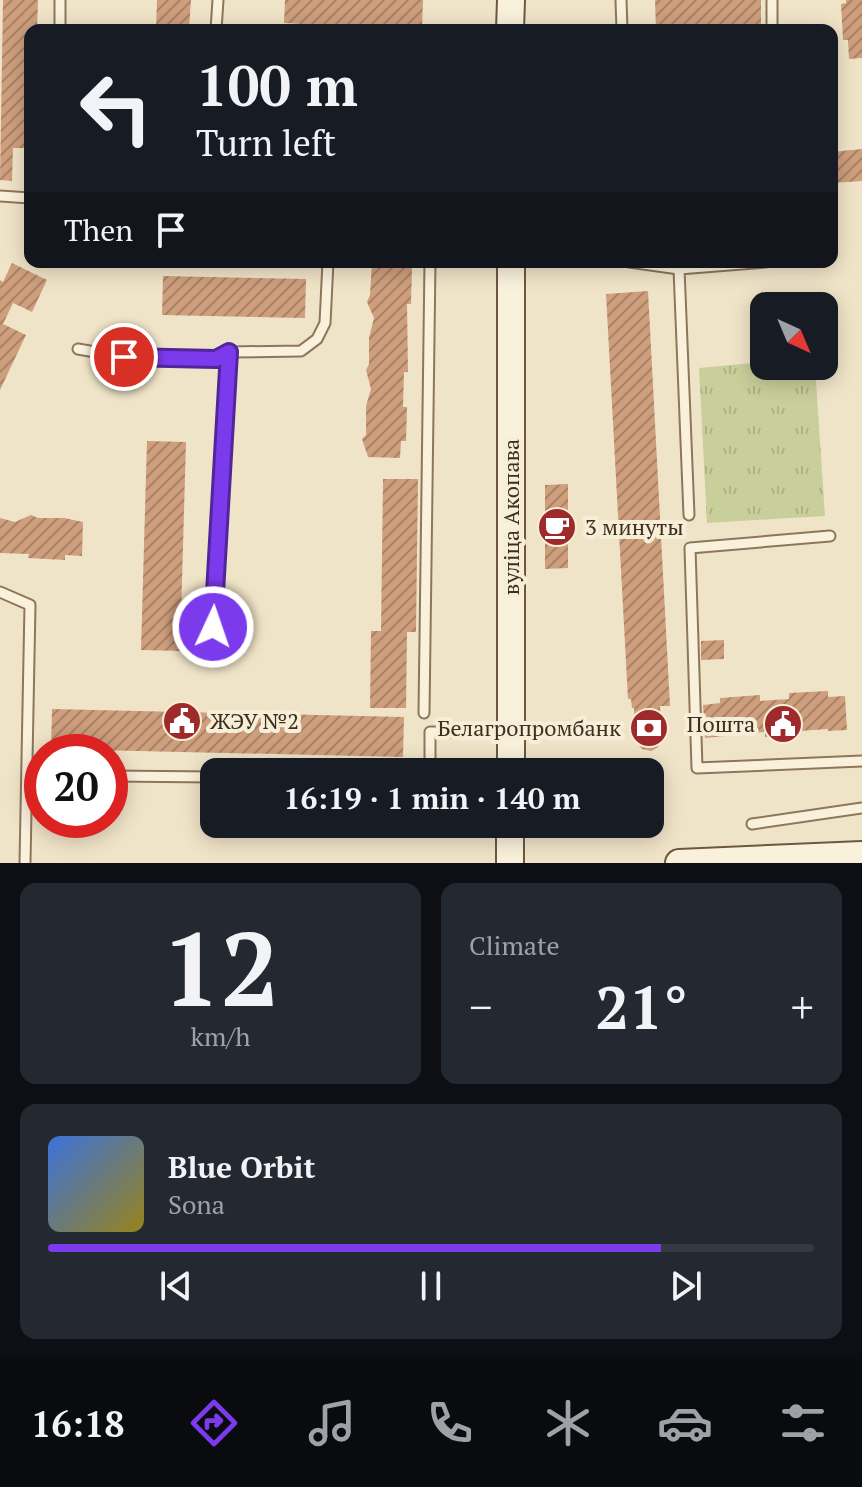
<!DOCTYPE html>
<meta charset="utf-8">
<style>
body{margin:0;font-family:"PT Serif",serif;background:#242831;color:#f1f3f6;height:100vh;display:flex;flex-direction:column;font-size:30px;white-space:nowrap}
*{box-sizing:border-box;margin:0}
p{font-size:26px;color:#9ea1a6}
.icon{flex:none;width:44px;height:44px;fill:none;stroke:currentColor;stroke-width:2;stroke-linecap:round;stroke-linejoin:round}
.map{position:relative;height:863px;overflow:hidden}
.sheet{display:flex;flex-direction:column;gap:20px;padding:20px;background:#0d0f14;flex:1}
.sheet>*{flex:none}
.hud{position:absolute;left:24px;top:24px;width:814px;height:244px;border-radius:16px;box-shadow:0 4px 20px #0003;background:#171b24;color:#f1f3f6;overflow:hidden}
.needle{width:52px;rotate:136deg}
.fabs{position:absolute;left:750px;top:292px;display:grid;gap:16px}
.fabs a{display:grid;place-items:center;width:88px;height:88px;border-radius:16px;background:#171b24;box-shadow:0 4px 20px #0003;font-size:40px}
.speed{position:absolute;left:24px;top:734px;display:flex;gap:16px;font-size:40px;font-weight:700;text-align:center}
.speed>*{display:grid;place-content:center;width:104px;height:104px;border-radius:50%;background:#171b24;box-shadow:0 4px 20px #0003;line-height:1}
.speed .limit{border:12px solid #d22;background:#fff;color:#111}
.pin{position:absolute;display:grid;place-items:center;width:68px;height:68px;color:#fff;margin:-34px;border:4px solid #fff;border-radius:50%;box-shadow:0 2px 8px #0007}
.me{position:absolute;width:88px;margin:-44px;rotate:3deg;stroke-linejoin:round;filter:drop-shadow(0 0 6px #0008)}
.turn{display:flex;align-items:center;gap:28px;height:168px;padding:0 40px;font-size:36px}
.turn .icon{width:104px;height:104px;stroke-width:2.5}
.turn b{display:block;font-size:56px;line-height:68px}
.then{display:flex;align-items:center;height:76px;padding:0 40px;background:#0003;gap:16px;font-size:30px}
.big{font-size:60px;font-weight:800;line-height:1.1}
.sheet .tile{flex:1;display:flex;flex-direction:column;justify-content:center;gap:12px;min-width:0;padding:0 28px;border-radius:16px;background:#242831}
.sheet .dial{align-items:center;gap:0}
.dial b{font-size:104px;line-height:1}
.song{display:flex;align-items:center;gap:24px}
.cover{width:96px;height:96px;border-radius:12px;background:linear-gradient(135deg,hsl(220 70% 55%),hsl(50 70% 35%))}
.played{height:8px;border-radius:4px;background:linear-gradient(90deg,#7c3aed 80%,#363941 80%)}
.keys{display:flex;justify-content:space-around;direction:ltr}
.heat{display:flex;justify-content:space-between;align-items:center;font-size:44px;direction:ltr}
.sheet .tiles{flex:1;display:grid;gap:20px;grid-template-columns:1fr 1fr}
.tile:last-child{grid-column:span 2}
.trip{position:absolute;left:200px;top:758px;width:464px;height:80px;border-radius:16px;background:#171b24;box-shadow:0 4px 20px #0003;font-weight:800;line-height:80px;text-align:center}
.menu{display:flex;height:128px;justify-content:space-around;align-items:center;background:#090b0e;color:#9ea1a6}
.menu .icon{width:56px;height:56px}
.menu .selected{color:#7c3aed}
.menu b{font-size:36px;color:#f1f3f6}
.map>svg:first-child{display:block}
</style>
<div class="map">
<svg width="862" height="863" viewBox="0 0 862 863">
<defs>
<pattern id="park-tufts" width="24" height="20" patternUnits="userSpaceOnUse" patternTransform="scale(2)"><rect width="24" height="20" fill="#c9cf9b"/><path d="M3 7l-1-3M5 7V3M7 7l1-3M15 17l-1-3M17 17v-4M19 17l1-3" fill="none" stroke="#aeb285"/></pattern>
<pattern id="building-hatch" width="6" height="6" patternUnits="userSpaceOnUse" patternTransform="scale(2)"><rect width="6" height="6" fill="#cf9f7d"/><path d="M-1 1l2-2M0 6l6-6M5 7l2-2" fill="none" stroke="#a98266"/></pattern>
</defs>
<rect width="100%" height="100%" fill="#f0e4c8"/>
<path fill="url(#park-tufts)" d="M764,362V366H815L825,516L707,523L699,368Z"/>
<path fill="url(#building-hatch)" d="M3,0H38L37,30H30V148H13L12,181L0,180Z
M157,0H191L189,30H156Z
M285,0H423L422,28L369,30V27L336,26V29L301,28V24L284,23Z
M655,0H761V30H656Z
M846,0H862V58L849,59L848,40H843L841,4L846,3Z
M862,149V181L832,183V152Z
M372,262H408V268H412L411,304H407L408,372H404L403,407H407L406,441H401L400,458L368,457L362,439L366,435V406L371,389L366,370L369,364V338L374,318L367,302L370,295Z
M12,263L47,280L32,312L13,303L3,324L26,335L0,390V280L3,282Z
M163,276L306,279L305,318L162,315Z
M648,291L670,706H660L662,740L658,747L651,751L642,749L636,742L634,708H632L631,699H628L606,294Z
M147,441L186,442L180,651L141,650Z
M383,479H418L416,632H407L406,708H370L371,631H381Z
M568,484V568L545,569V485Z
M31,515L38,518H64L83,522L82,556L65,555V560L28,558L29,554L0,553V518L15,522Z
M724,640V659L701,660V641Z
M828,691V697L845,696L847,730L828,731V729L785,732V736L765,737V732L705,738L703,705L720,703V698L760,695V701L789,699V693Z
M52,709L404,717L403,757L51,749Z"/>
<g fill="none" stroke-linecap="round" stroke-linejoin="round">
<g stroke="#8d765c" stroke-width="13">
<path id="service" d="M621,0L622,30
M772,0V30
M60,30V0
M216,30L218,0
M0,196L30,198
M629,262L679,269L766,262
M679,269L689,515
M78,349L124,357L216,359L229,352L301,351L317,339L325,323L328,262
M830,536L690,548L697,768L862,761
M0,592L30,605L25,863
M213,627L229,352
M424,713L430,262
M430,767V732H507
M27,776H42
M110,776L214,777
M752,824L862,808"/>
</g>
<g stroke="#6f573f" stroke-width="30">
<path id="secondary" d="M510,30L511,0
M511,772V262
M510,863V824
M679,863L862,855"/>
</g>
<use href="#service" stroke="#faf1dc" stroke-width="9"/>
<use href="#secondary" stroke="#faf1dc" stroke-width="26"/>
</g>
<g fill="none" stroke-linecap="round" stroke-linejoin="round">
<g stroke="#51269a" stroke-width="20">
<path id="route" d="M124,357L216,359L229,352L213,627"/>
</g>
<use href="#route" stroke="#7c3aed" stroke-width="14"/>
</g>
<defs>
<g id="cafe-disc" transform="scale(2)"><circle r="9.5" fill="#9e2a2b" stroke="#f7eed8"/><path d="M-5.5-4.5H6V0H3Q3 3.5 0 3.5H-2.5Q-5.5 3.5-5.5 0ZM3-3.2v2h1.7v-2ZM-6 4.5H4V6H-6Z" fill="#fff"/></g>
<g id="civic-disc" transform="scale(2)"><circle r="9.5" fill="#9e2a2b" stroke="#f7eed8"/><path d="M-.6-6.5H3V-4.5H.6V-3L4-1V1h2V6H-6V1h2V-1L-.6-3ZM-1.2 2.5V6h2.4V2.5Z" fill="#fff"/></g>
<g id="bank-disc" transform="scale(2)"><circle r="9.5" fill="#9e2a2b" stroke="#f7eed8"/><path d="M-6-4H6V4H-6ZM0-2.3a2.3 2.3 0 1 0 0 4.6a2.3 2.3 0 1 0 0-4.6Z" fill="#fff"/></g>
</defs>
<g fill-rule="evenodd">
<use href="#cafe-disc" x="557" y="527"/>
<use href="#civic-disc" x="182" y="721"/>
<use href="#civic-disc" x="783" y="724"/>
<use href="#bank-disc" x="649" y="728"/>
</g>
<g text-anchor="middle" stroke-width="8" stroke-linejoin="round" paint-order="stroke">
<g font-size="22" fill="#3d2e20" stroke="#f7eed8">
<text transform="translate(511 517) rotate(-90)" y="8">вуліца Акопава</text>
</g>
<g font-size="22" fill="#3d2e20" stroke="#f7eed8" text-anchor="start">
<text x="585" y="535">3 минуты</text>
<text x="210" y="729">ЖЭУ №2</text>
<text x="755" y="732" text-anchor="end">Пошта</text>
<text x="621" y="736" text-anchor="end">Белагропромбанк</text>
</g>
</g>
</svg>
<div class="fabs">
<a><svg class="needle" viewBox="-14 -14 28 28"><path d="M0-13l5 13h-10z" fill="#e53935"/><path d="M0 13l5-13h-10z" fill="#9ea1a6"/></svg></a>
</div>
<div class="speed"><div class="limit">20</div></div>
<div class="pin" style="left:124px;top:357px;background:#d93025"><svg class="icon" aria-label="arrive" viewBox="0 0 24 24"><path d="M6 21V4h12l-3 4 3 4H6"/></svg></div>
<svg class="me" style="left:213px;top:627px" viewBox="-20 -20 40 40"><circle r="17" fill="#7c3aed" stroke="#fff" stroke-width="3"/><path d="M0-11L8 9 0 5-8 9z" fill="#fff"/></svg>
<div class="trip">16:19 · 1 min · 140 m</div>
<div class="hud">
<div class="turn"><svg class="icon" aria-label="left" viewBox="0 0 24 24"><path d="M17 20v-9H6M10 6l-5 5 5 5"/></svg><div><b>100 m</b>Turn left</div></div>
<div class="then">Then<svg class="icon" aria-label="arrive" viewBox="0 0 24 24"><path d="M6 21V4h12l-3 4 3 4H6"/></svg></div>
</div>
</div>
<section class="sheet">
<div class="tiles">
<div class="tile dial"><b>12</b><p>km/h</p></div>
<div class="tile"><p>Climate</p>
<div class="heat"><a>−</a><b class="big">21°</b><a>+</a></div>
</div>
<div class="tile">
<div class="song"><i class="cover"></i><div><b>Blue Orbit</b><p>Sona</p></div></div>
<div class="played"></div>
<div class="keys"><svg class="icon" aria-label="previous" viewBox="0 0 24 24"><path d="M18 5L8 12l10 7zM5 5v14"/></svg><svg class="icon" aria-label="pause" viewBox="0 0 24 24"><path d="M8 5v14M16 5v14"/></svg><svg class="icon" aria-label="next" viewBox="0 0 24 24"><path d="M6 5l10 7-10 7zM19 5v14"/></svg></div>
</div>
</div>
</section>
<nav class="menu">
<b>16:18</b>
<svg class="icon selected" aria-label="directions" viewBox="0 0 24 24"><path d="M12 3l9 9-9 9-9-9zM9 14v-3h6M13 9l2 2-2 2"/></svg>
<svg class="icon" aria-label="music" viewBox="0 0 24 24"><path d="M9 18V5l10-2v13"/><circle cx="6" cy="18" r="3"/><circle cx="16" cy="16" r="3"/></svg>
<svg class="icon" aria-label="phone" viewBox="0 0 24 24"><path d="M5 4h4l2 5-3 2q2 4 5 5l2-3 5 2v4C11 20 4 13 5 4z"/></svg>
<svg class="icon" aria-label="climate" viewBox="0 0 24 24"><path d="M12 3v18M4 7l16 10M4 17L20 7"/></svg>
<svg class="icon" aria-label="car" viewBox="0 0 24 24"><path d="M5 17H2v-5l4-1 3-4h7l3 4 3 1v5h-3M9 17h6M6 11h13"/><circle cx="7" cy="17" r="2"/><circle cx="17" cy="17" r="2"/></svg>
<svg class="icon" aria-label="filters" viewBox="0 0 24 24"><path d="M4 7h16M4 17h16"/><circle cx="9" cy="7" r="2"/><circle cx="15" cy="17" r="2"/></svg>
</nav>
